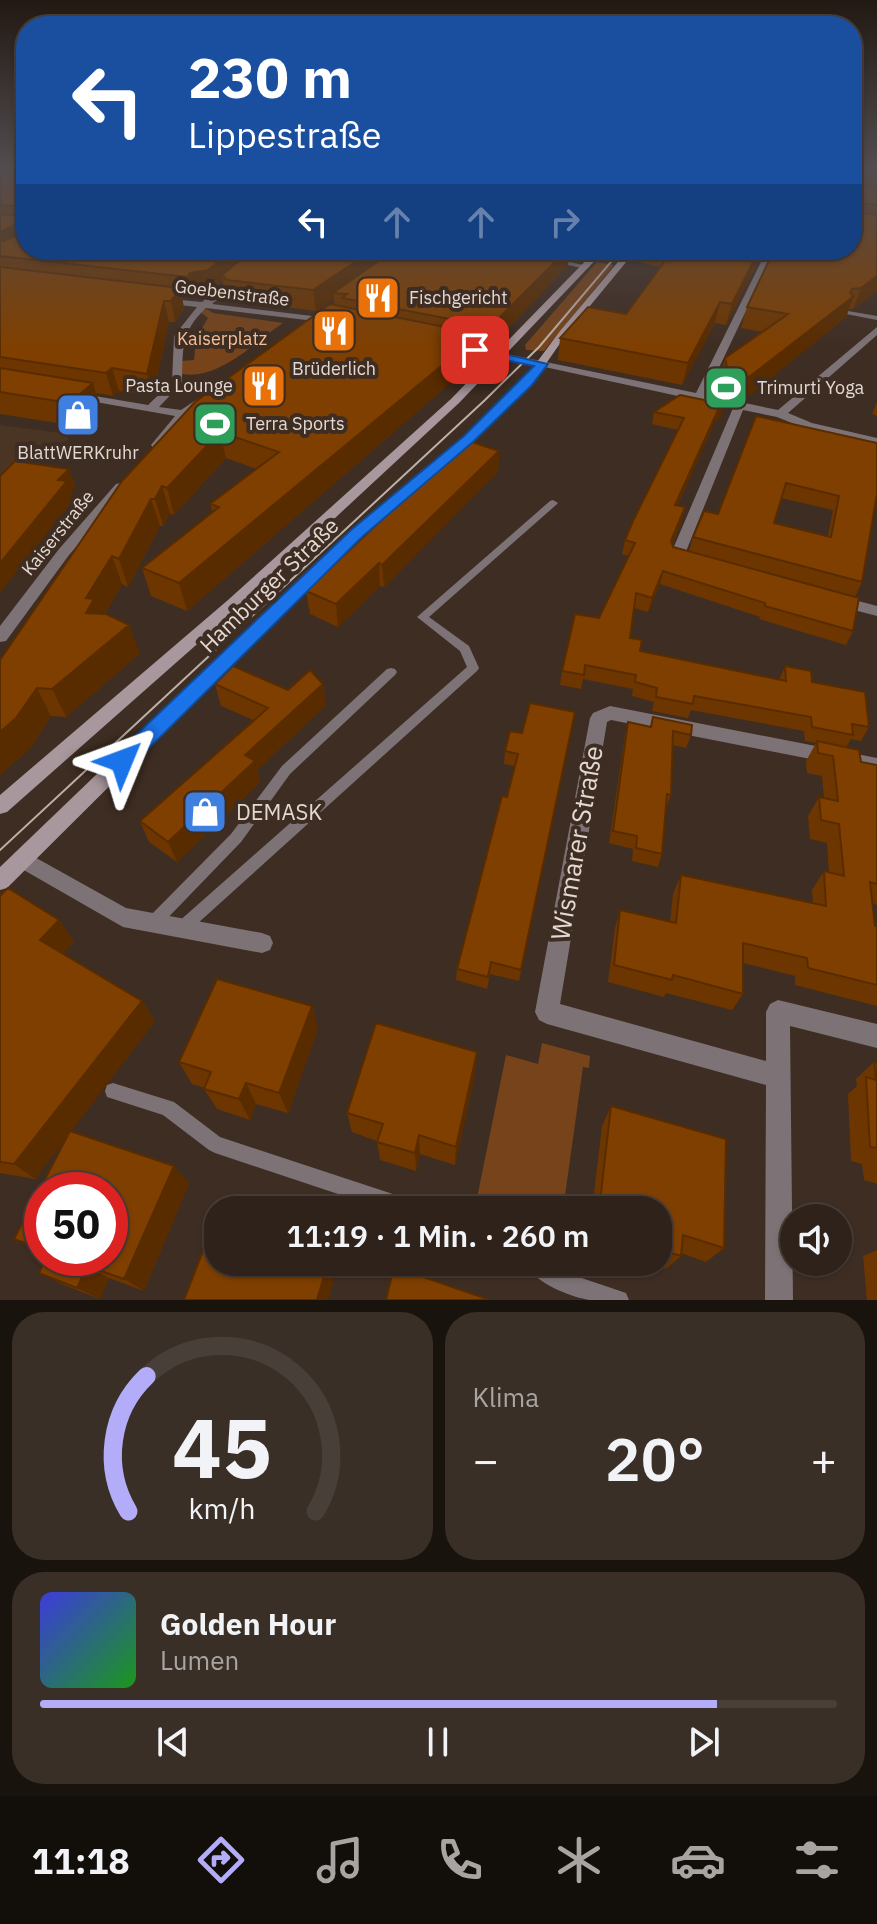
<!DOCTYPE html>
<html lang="de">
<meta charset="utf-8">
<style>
body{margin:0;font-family:"IBM Plex Sans",sans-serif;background:#3a2f27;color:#f1f3f6;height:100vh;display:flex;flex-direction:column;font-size:30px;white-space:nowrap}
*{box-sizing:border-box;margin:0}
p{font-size:26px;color:#a7a4a2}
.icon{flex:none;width:44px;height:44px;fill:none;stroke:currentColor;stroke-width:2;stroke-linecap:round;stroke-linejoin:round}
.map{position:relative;height:1300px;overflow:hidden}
.sheet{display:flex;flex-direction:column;gap:12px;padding:12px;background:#19130e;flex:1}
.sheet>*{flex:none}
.banner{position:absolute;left:16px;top:16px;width:846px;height:244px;border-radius:32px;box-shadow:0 2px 6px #0004,0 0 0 2px #493f39;background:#1a4fa0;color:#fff;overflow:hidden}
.controls{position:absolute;left:780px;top:1204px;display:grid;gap:16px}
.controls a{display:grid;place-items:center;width:72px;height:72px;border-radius:50%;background:#2e221a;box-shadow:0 2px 6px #0004,0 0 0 2px #493f39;font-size:40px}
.speed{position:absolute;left:24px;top:1172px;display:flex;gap:16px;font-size:40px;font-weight:700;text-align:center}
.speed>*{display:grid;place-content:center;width:104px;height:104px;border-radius:50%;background:#2e221a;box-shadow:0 2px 6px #0004,0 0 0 2px #493f39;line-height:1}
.speed .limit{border:12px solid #d22;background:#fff;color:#111}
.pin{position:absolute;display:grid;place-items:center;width:68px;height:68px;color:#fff;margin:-34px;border-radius:16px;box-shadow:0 4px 12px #0006}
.me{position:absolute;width:88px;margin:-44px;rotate:46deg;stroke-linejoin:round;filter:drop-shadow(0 0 6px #0008)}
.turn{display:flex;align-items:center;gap:28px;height:168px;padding:0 40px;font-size:36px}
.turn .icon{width:104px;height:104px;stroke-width:2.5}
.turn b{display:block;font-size:56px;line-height:68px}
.lanes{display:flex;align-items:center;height:76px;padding:0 40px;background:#0003;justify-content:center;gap:40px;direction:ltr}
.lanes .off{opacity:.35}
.big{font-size:60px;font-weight:600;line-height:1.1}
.sheet .tile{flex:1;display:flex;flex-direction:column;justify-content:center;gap:12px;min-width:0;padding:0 28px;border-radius:32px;background:#3a2f27}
.sheet .dial{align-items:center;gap:0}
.dial svg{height:208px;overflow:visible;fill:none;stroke:#493f39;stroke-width:7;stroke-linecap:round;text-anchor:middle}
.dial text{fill:#f1f3f6;stroke:none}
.song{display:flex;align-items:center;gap:24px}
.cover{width:96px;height:96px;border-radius:12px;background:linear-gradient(135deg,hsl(240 70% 55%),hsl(120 70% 35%))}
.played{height:8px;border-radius:4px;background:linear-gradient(90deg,#b3adf9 85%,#493f39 85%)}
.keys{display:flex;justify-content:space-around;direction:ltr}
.heat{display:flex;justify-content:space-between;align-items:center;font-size:44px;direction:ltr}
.sheet .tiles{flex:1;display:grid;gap:12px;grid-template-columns:1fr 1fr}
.tile:last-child{grid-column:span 2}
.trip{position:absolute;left:204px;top:1196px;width:468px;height:80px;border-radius:32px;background:#2e221a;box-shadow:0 2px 6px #0004,0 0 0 2px #493f39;font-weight:600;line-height:80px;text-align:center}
.menu{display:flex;height:128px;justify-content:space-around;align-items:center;background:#120e0a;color:#a7a4a2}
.menu .icon{width:56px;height:56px}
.menu .selected{color:#b3adf9}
.menu b{font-size:36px;color:#f1f3f6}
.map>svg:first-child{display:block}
</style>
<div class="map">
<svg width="877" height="1300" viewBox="0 0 877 1300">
<rect width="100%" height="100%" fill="#3e2d22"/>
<path fill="#4a3424" d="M0,425L61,433L69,438L0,499Z"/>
<path fill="#76431b" d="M597,262L614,265L544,351L526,350L525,345Z
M207,309L213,313L283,323C255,342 219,380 182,374L181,361L194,360L196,338L208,318L200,312Z
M542,1043L590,1056L589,1068L583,1067L563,1210H516L477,1198L506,1055L538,1064Z"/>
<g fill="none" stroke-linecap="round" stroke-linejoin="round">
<path fill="#7d7376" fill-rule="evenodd" d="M570,262L588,266L589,267L586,269L568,265V263Z
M848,311L877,316V320L846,314V312Z
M553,500L558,503L556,505L429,617L469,646L479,668L477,671L187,933L182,935L177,933L175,928L177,923L467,667L460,651L417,617L550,501Z
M391,668L395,669L397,672L395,675L290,774L241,842L158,928L153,930L148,928L146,923L148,918L231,834L282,766L387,669Z
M113,1083L174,1102L220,1137L414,1201L421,1203L423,1210H386L215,1153L209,1150L163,1115L107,1097L105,1091L107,1085Z
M524,1262H549L561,1271L626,1293L629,1300C616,1300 602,1300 590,1300C569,1297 533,1282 524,1262Z"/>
<path fill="#7d7376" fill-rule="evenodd" d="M264,250H273L212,304L329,318L332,319V323L206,308C180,332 183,350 182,383L159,407L181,410L199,398L209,400L187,416L161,448H153L151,445L175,416L73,398L71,396L77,393L148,405L172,382L174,336L197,307L162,303L159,302V298L202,302Z
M767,250H775L706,395L778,410L877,327V335L788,413L812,423L877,438V446L804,428L777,417L743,410L685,554L697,560L695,563H685L670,556L733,408L453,347L458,344L696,393Z
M121,483L126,484V490L69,555L6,641L0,642V626L59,549L116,484Z
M836,595L877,606V616L831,604L828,600L831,596Z
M610,706L877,758V772L611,720L607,722L560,1004L766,1061V1012L770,1004L778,1000L877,1024V1048L790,1026L793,1300H765L766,1085L547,1024L539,1020L535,1012L590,718L593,713Z
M22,850L126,908L262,933L270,936L273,943L270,950L262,953L123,927L15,865L12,859L15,853Z"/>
<path fill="#a8979d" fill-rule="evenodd" d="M596,250H605L459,403L238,608L7,812L0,814V795L228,600L451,399Z
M628,250H636L566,335L531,385L453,459L361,536L7,888L0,890V867L351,530L445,453L501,403L523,381L560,331Z"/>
<path stroke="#bcb0a8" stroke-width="2" d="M0,850L485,400L539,347L621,250"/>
</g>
<path fill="#6d3600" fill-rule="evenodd" d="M0,166H26V250L574,260H567V267L489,348L479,346V358L187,611L151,596L142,568L213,513L210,504L257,469L226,458L174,515L170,513L163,526H160L128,587L122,584L105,614L140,653L66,717L51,716L32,746L0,775L122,481L334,305V298L316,311L230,300L225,295L223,281L211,290L195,293L192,298L182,297L184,308L175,322H169L153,396L119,391L113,396L96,393L100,406L77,426L0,414Z
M852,166H877V291L853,309H849L846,317L743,400L722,395L719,380L725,358L763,332L741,328L747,307Z
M640,250H764L726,325L715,323L682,385L558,360L560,338L626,314L661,267L638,262Z
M877,402V416L872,414Z
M724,404L721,417L715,421L678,505L682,521L672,544L673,547L689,551L693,537L718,514L877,443L862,582L855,597L853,631L846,645L759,619L760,617L660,584L648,612L634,608L630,638L640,651L779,680L785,666L812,682L869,727L861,741L851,739L846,747L861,762L877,765V905L873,904L875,926H877V1006L795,985V976L743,963V994L732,1010L666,993L664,997L608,982L615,928L620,910L670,922L673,894L681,875L813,903L812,890L824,871L829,873L827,843L810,839L808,816L819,797L824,798L822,776L807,773L806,761L816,743L805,741L804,731L691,710L688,718L652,711L654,702L632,696L633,689L583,679L581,689L560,685L562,671L599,618L629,556L622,554L625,540L678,430L652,424L654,412ZM781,498L833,510L828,536L774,523Z
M499,451L498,472L384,587L380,586L338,627L310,614L306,591Z
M215,684L288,690L323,684L326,705L257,770L260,782L177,862L149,842L140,821L253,720L221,706Z
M575,712L519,981L490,974L487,989L456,980L457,969L507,797L515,766L504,764L505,751L522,733Z
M653,717L691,735L686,748L672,745L671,795L666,808L662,854L658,867L632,861L633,849L609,843L625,735L628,722L650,727Z
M0,896L59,920L74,942L63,954L142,1001L155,1021L71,1131L189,1183L144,1291L109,1278L100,1299L64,1285L39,1273L110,1258L42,1190V1253L14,1239L68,1134L35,1179L0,1173Z
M312,1006L318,1029L288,1113L256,1104L250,1120L217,1109L204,1089L205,1088L192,1084L179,1062Z
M874,1062L877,1063V1184L864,1180L862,1164L851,1161L848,1094L857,1086L856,1079Z
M475,1074L455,1165L420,1154L416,1171L380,1160L377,1141L352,1132L347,1113Z
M611,1106L724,1248L706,1262L681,1253V1256L666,1269L645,1262H658V1210H592L602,1126Z
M877,1250V1300H867L863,1256Z"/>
<path fill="#592c00" d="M18,224L25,243L0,254V232Z
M233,250H259L222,275L223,281L211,290L195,293L192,298L187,277L190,273Z
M373,250H402L333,293L334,298L316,311L313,290Z
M567,250H581L574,260H567V267L489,348L490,327Z
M759,250H764L726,325L732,304Z
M877,276V291L853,309L861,288Z
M180,288L184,308L175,322L171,301Z
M854,296L846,317L743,400L749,377Z
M164,301L169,322L153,396L147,374Z
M720,302L715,323L682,385L688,363Z
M480,334L479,358L187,611L179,583Z
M112,368L119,391L113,396L106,373Z
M93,383L100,406L77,426L69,403Z
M724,404L721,417L715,421L672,518L675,505L719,408Z
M220,432L226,458L174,515L167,488Z
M499,451L498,472L384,587L382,565Z
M69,469L76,487L71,492L74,499L0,593V563L58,480Z
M162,486L170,513L163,526L155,499Z
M151,499L160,526L128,587L119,559Z
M685,507L682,521L667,555L671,541Z
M112,556L122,584L102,619L86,613V598Z
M379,563L380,586L338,627L336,604Z
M663,571L660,584L648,612L652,598Z
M129,625L140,653L66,717L52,689Z
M323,684L326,705L257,770L260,782L177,862L168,842L245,755Z
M37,688L51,716L32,746L0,775V732Z
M59,920L74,942L56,962L40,940Z
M142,1001L155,1021L35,1179L14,1164Z
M312,1006L318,1029L288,1113L279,1093Z
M477,1052L475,1074L455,1165L456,1147Z
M246,1083L256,1104L250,1120L239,1099Z
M419,1135L420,1154L416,1171L415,1153Z
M174,1166L189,1183L144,1291L124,1279Z
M328,1262H339L328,1300H317Z
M87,1266L109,1278L100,1299L77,1288Z"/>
<path fill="#7f3f00" stroke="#592c00" stroke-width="2" fill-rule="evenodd" d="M0,166H26V229H24L18,224L0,232V214L20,216L22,207L0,205Z
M852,166L877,171V177L858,175L855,178L857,185L877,186V205L858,202L855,205L858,212L877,215V276L861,288L852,289L850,293L854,296L749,377L728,373L725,358L788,314L747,307L774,250H852Z
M24,233L26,234V250H233L208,270L190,273L187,277L0,256V242Z
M252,250H373L313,290L227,280L222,275Z
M394,250H567L490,327L342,298L347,294L333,293Z
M673,250H759L732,304L720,302L688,363L560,338L588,307L626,314Z
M0,267L180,288L171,301H164L147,374L112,368L106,373L0,357Z
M330,304L480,334L179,583L142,568L219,507L210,504L279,452L220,432L167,488L162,486L155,499H151L119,559L112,556L86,598L94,599L86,613L106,614L129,625L52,689L37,688L16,718L0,732V660L122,481L195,402Z
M0,368L93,383L69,403L0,392Z
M680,395L724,404L719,408L675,505L685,507L671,541L673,547L859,598L853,631L765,606V603L663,571L652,598L636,593L630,638L642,640L640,651L786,681L785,666L811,671L812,682L865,692L869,727L852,724L853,735L812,727L811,717L694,696L693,704L656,697L657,688L635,682L636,675L585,665L584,675L562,671L575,614L599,618L635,543L625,540L633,521L684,418L654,412Z
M756,416L877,443V494L862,582L693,537L704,511L718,514ZM786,483L839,496L831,537L774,523Z
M469,441L499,451L382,565L379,563L336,604L306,591L454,452Z
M15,461L69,469L58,480L67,481L0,563V476Z
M233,666L288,690L310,670L323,684L245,755L255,761L168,842L140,821L268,708L215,684Z
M530,703L575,712L521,970L491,962L488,977L457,969L502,796L507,797L518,754L505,751L510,731L522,733Z
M653,717L692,725L691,735L673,731L671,795L667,794L662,854L636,848L637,836L613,831L628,722L651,727Z
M817,741L859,750L861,762L877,765V884L870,882L875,926H877V985L808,968L807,958L743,943V994L673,975L672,980L614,965L620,910L676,923L681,875L826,906L824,871L844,876L839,824L821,820L819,797L838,801L833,756L818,753Z
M8,888L59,920L40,940L142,1001L14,1164L0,1162V896Z
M217,979L312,1006L279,1093L246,1083L239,1099L204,1089L211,1072L179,1062Z
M376,1023L477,1052L456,1147L419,1135L415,1153L377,1142L383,1124L347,1113Z
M874,1062L877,1063V1148L870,1147L866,1077L876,1080Z
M611,1106L726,1139L724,1248L683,1235L681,1256L658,1249V1210H599Z
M70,1131L174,1166L124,1279L87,1266L77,1288L39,1273L46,1258H110V1190H42V1249L14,1239Z
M218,1212V1262H328L317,1300H184Z
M394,1267L490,1300H386Z"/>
<linearGradient id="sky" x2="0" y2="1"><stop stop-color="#221913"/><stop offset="0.48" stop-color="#524c4f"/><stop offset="1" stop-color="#524c4f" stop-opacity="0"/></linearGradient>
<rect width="877" height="348" fill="url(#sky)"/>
<path fill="#1a73e8" stroke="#114b97" stroke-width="2" d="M475,347L548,364L531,386L474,441L362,537L130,767L122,770L115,767L112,761L115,755L351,530L464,436L534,366L471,353V348Z"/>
<defs>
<g id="restaurant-square" transform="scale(2.3)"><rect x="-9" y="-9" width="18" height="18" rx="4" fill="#e8710a" stroke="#3e2d22"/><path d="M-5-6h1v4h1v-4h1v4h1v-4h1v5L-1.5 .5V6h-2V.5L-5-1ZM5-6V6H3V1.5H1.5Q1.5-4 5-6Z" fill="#fff"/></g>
<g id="stadium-square" transform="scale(2.3)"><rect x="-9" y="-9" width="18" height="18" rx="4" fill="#2e9e5b" stroke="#3e2d22"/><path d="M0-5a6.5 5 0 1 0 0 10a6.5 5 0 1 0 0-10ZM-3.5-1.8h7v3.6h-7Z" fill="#fff"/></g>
<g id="shop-square" transform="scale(2.3)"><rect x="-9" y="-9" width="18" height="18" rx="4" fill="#3f7fe0" stroke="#3e2d22"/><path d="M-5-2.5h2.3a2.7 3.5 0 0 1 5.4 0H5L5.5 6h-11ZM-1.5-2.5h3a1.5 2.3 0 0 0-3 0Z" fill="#fff"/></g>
</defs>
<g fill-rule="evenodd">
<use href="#restaurant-square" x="378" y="298"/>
<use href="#restaurant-square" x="334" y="331"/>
<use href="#restaurant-square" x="264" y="386"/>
<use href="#stadium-square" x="726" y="388"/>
<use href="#shop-square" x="78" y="415"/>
<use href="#stadium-square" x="215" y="424"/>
<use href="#shop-square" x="205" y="812"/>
</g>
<g text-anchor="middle" stroke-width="8" stroke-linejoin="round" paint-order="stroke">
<g font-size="18" fill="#e4d9d2" stroke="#3e2d22">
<text transform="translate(232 293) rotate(7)" y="6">Goebenstraße</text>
<text transform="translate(58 533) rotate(-51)" y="6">Kaiserstraße</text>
</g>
<g font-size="18" fill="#e4d9d2" stroke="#3e2d22" text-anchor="start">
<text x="409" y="304">Fischgericht</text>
<text x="334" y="375" text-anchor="middle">Brüderlich</text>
<text x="233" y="392" text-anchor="end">Pasta Lounge</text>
<text x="757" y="394">Trimurti Yoga</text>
<text x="246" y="430">Terra Sports</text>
<text x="78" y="459" text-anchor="middle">BlattWERKruhr</text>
</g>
<g font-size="18" fill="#f7be96" stroke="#3e2d22">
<text x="222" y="345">Kaiserplatz</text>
</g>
<g font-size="22" fill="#e4d9d2" stroke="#3e2d22">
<text transform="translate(269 585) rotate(-44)" y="8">Hamburger Straße</text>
</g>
<g font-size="22" fill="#e4d9d2" stroke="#3e2d22" text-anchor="start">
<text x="236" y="820">DEMASK</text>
</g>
<g font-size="26" fill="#e4d9d2" stroke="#3e2d22">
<text transform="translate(577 843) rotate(-80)" y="9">Wismarer Straße</text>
</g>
</g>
</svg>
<div class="controls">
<a><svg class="icon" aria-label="sound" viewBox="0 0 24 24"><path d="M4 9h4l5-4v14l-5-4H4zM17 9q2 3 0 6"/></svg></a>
</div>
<div class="speed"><div class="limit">50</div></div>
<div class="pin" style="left:475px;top:350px;background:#d93025"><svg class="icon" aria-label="arrive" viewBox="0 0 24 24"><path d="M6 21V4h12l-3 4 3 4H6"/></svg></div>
<svg class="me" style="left:122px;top:761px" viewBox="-20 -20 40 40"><path d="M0-17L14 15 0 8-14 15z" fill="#1a73e8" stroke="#fff" stroke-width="4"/></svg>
<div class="trip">11:19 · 1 Min. · 260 m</div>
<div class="banner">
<div class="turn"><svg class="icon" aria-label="left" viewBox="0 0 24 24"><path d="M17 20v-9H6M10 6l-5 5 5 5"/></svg><div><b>230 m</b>Lippestraße</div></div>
<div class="lanes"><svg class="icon" aria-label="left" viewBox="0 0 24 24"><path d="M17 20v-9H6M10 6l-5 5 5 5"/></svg><svg class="icon off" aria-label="ahead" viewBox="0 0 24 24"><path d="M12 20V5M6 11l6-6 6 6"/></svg><svg class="icon off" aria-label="ahead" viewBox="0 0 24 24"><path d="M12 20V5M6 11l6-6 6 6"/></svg><svg class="icon off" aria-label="right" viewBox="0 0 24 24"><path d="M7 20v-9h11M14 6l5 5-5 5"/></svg></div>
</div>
</div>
<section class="sheet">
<div class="tiles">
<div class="tile dial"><svg viewBox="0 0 100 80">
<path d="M14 69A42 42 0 1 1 86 69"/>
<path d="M14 69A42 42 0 0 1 21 17" stroke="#b3adf9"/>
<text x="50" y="56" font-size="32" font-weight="700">45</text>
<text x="50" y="72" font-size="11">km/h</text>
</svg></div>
<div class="tile"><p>Klima</p>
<div class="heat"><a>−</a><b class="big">20°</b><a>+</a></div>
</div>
<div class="tile">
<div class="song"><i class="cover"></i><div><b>Golden Hour</b><p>Lumen</p></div></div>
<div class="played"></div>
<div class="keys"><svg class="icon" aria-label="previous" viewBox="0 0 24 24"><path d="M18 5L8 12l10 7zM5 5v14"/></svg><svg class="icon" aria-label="pause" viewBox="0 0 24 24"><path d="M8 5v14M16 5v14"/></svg><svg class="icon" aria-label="next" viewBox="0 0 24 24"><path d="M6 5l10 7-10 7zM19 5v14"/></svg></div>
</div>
</div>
</section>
<nav class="menu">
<b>11:18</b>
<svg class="icon selected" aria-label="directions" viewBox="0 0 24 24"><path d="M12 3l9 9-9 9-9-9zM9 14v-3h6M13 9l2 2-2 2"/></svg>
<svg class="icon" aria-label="music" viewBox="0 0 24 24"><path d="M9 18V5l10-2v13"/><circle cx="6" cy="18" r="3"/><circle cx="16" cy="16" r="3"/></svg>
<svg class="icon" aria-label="phone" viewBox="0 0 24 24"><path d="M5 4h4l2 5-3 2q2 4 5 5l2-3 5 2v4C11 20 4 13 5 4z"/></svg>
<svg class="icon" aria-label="climate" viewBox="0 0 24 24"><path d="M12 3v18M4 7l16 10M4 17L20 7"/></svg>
<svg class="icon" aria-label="car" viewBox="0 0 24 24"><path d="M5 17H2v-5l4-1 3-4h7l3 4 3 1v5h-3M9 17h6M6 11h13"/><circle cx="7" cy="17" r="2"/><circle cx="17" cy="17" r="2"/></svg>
<svg class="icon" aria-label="filters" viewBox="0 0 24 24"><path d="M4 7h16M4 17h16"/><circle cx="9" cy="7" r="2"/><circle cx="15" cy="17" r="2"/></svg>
</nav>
